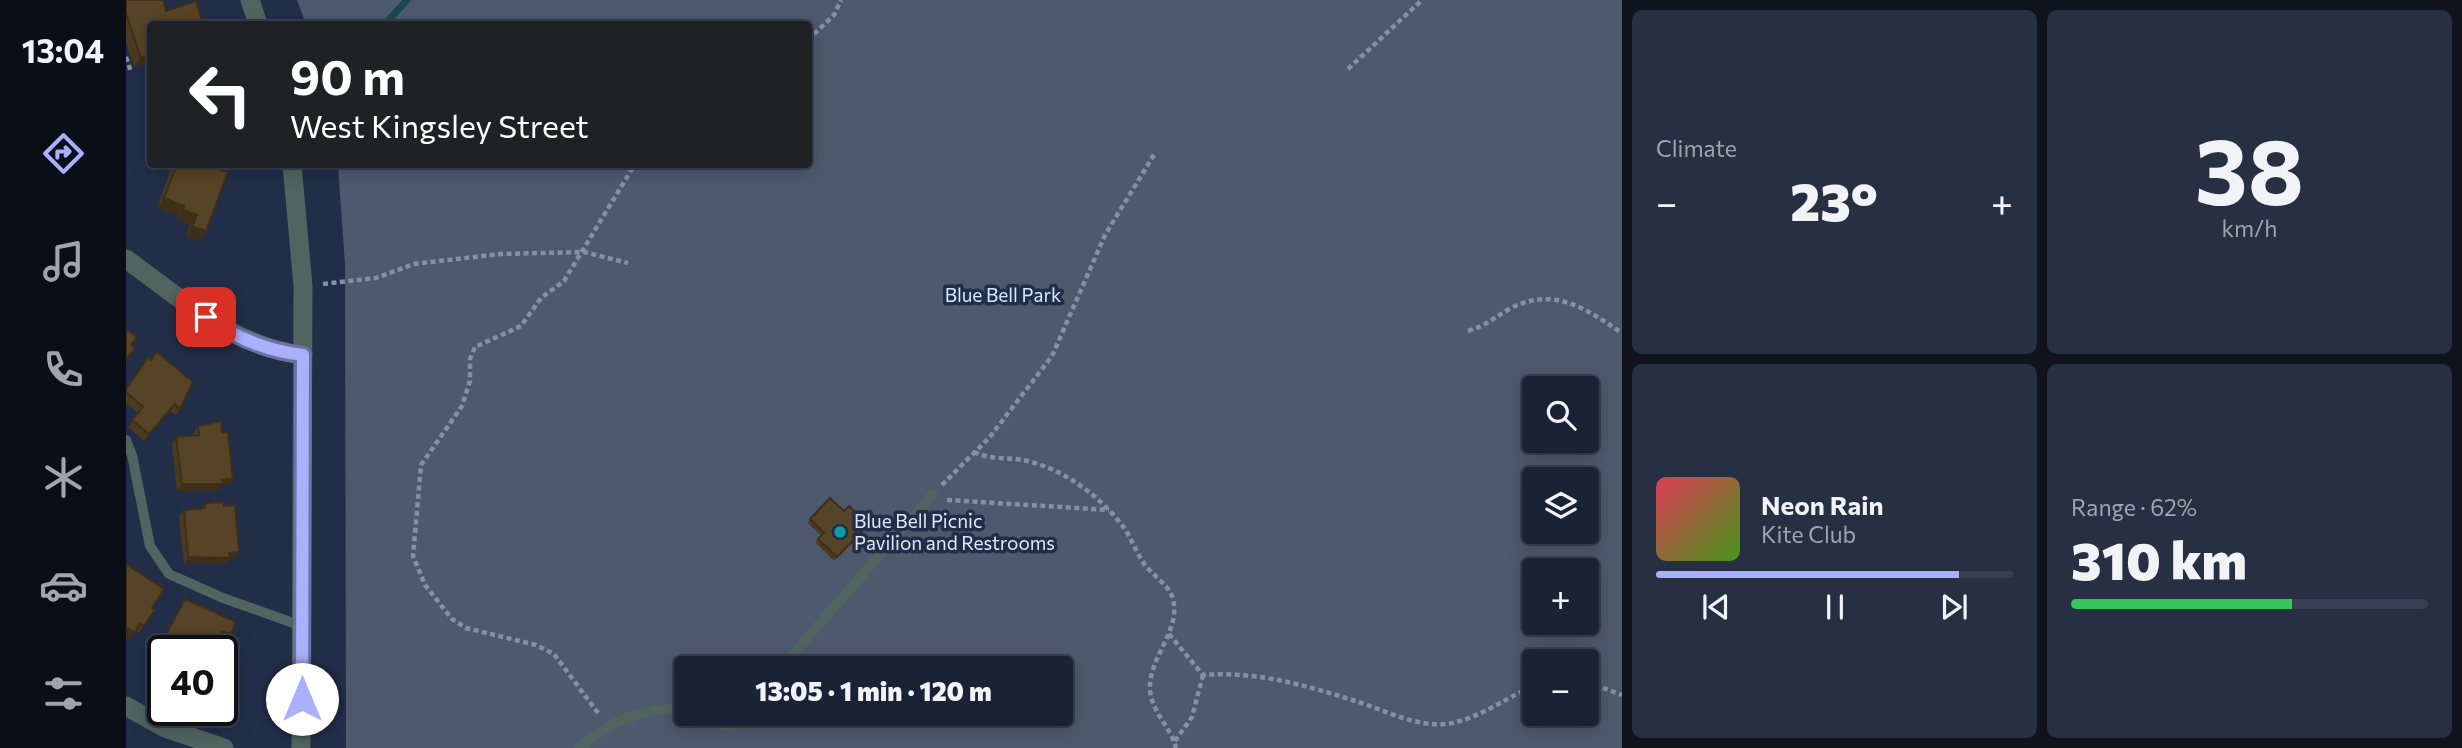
<!DOCTYPE html>
<meta charset="utf-8">
<style>
body{margin:0;font-family:Commissioner,sans-serif;background:#272f42;color:#f1f3f6;height:100vh;display:flex;flex-direction:column;font-size:26px;white-space:nowrap}
*{box-sizing:border-box;margin:0}
p{font-size:23px;color:#9fa4ad}
.icon{flex:none;width:38px;height:38px;fill:none;stroke:currentColor;stroke-width:2;stroke-linecap:round;stroke-linejoin:round}
.map{position:relative;flex:1;overflow:hidden}
.sheet{display:flex;flex-direction:column;gap:10px;padding:10px;background:#0e131e;width:840px}
.sheet>*{flex:none}
.banner{position:absolute;left:21px;top:21px;width:665px;height:147px;border-radius:7px;box-shadow:0 4px 18px #0003,0 0 0 2px #383f51;background:#202124;color:#fff;overflow:hidden}
.controls{position:absolute;left:1396px;top:376px;display:grid;gap:14px}
.controls a{display:grid;place-items:center;width:77px;height:77px;border-radius:7px;background:#1a2236;box-shadow:0 4px 18px #0003,0 0 0 2px #383f51;font-size:35px}
.speed{position:absolute;left:21px;top:635px;display:flex;gap:14px;font-size:35px;font-weight:700;text-align:center}
.speed>*{display:grid;place-content:center;width:91px;height:91px;border-radius:50%;background:#1a2236;box-shadow:0 4px 18px #0003,0 0 0 2px #383f51;line-height:1}
.speed .limit{border:4px solid #111;border-radius:10px;background:#fff;color:#111}
.pin{position:absolute;display:grid;place-items:center;width:60px;height:60px;color:#fff;margin:-30px;border-radius:14px;box-shadow:0 4px 10px #0006}
.me{position:absolute;width:77px;margin:-38px;rotate:0deg;stroke-linejoin:round;filter:drop-shadow(0 0 5px #0008)}
.turn{display:flex;align-items:center;gap:24px;height:147px;padding:0 28px;font-size:32px}
.turn .icon{width:91px;height:91px;stroke-width:2.5}
.turn b{display:block;font-size:49px;line-height:60px}
.big{font-size:52px;font-weight:800;line-height:1.1}
.sheet .card{flex:1;display:flex;flex-direction:column;justify-content:center;gap:10px;min-width:0;padding:0 24px;border-radius:10px;background:#272f42}
.sheet .dial{align-items:center;gap:0}
.dial b{font-size:91px;line-height:1}
.song{display:flex;align-items:center;gap:21px}
.cover{width:84px;height:84px;border-radius:10px;background:linear-gradient(135deg,hsl(350 70% 55%),hsl(100 70% 35%))}
.played{height:7px;border-radius:4px;background:linear-gradient(90deg,#a9b0fc 85%,#383f51 85%)}
.keys{display:flex;justify-content:space-around;direction:ltr}
.heat{display:flex;justify-content:space-between;align-items:center;font-size:38px;direction:ltr}
.charge{height:10px;border-radius:5px;background:linear-gradient(90deg,#34c759 62%,#383f51 0)}
.sheet .tiles{flex:1;display:grid;gap:10px;grid-template-columns:repeat(2,1fr)}
.trip{position:absolute;left:548px;top:656px;width:399px;height:70px;border-radius:7px;background:#1a2236;box-shadow:0 4px 18px #0003,0 0 0 2px #383f51;font-weight:800;line-height:70px;text-align:center}
main{display:flex;flex:1;min-height:0}
.tabs{display:flex;flex-direction:column;width:126px;justify-content:space-around;align-items:center;background:#0a0e16;color:#9fa4ad}
.tabs .icon{width:49px;height:49px}
.tabs .active{color:#a9b0fc}
.tabs b{font-size:32px;color:#f1f3f6}
.map>svg:first-child{display:block}
</style>
<main>
<nav class="tabs">
<b>13:04</b>
<svg class="icon active" aria-label="directions" viewBox="0 0 24 24"><path d="M12 3l9 9-9 9-9-9zM9 14v-3h6M13 9l2 2-2 2"/></svg>
<svg class="icon" aria-label="music" viewBox="0 0 24 24"><path d="M9 18V5l10-2v13"/><circle cx="6" cy="18" r="3"/><circle cx="16" cy="16" r="3"/></svg>
<svg class="icon" aria-label="phone" viewBox="0 0 24 24"><path d="M5 4h4l2 5-3 2q2 4 5 5l2-3 5 2v4C11 20 4 13 5 4z"/></svg>
<svg class="icon" aria-label="climate" viewBox="0 0 24 24"><path d="M12 3v18M4 7l16 10M4 17L20 7"/></svg>
<svg class="icon" aria-label="car" viewBox="0 0 24 24"><path d="M5 17H2v-5l4-1 3-4h7l3 4 3 1v5h-3M9 17h6M6 11h13"/><circle cx="7" cy="17" r="2"/><circle cx="17" cy="17" r="2"/></svg>
<svg class="icon" aria-label="filters" viewBox="0 0 24 24"><path d="M4 7h16M4 17h16"/><circle cx="9" cy="7" r="2"/><circle cx="15" cy="17" r="2"/></svg>
</nav>
<div class="map">
<svg width="1496" height="748" viewBox="0 0 1496 748">
<rect width="100%" height="100%" fill="#222e48"/>
<path fill="#4f596d" fill-rule="evenodd" d="M171,0H1496V748H220L219,265L212,165L682,164V24H180ZM1409,388H1461V441H1409ZM1409,480H1461V532H1409ZM1409,570H1461V623H1409ZM1409,662H1461V714H1409ZM560,668H934V714H560Z"/>
<g fill="none" stroke-linecap="round" stroke-linejoin="round">
<path stroke="#18494e" stroke-width="7" d="M259,24L281,0"/>
<path stroke="#8690a5" stroke-width="4.5" stroke-dasharray="5 3.5" stroke-linecap="butt" d="M682,40L708,15L715,0
M0,57L5,72
M1222,69L1296,0
M197,284L250,278L288,264L374,254L458,252L502,263
M1342,331C1360,326 1370,316 1385,308C1429,286 1460,309 1496,333
M848,452C866,461 886,456 905,462C941,471 978,500 999,529C1006,540 1010,552 1017,562C1025,575 1043,584 1047,599C1055,631 1022,658 1024,690C1026,713 1045,727 1050,748
M816,485L863,438L926,356L979,235L1029,153
M821,500L983,510
M1043,634L1077,675C1127,671 1176,684 1223,699C1255,708 1293,730 1326,723C1355,717 1382,697 1409,685
M1461,682L1496,695
M472,713L428,654L410,645L340,628L326,619L299,585L287,556L295,465L336,406L344,381V359L349,347L395,326L415,298L438,281L509,164
M1049,741L1066,717L1077,675"/>
<path stroke="#516460" stroke-width="10" d="M0,440L6,455L24,546L43,574L97,598L176,626
M655,668L806,495
M569,714L605,727L622,714
M453,748C480,724 523,703 560,711"/>
<path stroke="#516460" stroke-width="19" d="M0,259C56,299 107,347 177,355
M0,706L39,728L98,748"/>
<path stroke="#516460" stroke-width="19" d="M124,0L132,24
M166,164L177,286L175,748"/>
</g>
<path fill="#4b3a20" d="M0,0L24,24V62L8,67L0,42Z
M47,164H94L80,231L73,241L60,236L64,225L50,220L52,215L31,208Z
M22,357L54,409L50,415L44,411L18,441L2,427L12,413L0,403V390Z
M72,426L96,433L107,479L103,485L96,486L92,491H51L46,444L50,437L67,436V433Z
M79,503L98,506L113,552L109,559H103L99,564H58L53,517L58,510L75,509Z
M718,511L742,525L708,561L689,542L695,536L682,523L684,519Z
M59,599L105,634L100,641L98,640L93,651H37V655L35,654L39,644L35,642Z
M26,608L29,610L13,633L10,631L5,639Z"/>
<path fill="#3d2f1a" d="M24,55V62L8,67L15,58Z
M38,198L58,206L52,215L31,208Z
M57,210L71,215L64,225L50,220Z
M66,226L80,231L73,241L60,236Z
M49,404L44,411L18,441L23,434Z
M107,479L103,485L96,486L92,491H51L56,484Z
M113,552L109,559H103L99,564H58L62,557Z
M0,628L9,632L5,639L0,637Z
M96,631L105,634L100,641L92,637Z"/>
<path fill="#574325" stroke="#3d2f1a" stroke-width="2" d="M0,0H37L40,11L70,1L77,24H24V55L15,58L0,13Z
M51,164H94L92,169L102,172L80,231L66,226L71,215L57,210L58,206L38,198Z
M0,329L11,337L5,345L9,348L0,360Z
M31,352L67,382L54,409L49,404L23,434L6,420L17,407L0,392V390L22,357L25,360Z
M95,421L96,433L102,432L107,479L96,480L97,484H56L50,437L73,435L72,426Z
M704,498L718,511L723,506L742,525L711,557L692,539L698,533L684,519Z
M97,502L98,506L109,505L113,552L103,553L104,558L62,557L58,510L79,508V503Z
M0,564L38,589L26,608L29,610L18,626L14,624L9,632L0,628Z
M59,599L110,622L105,634L96,631L94,637L98,639L93,651H48L39,647L43,638L39,636Z"/>
<g fill="none" stroke-linecap="round" stroke-linejoin="round">
<g stroke="#6e72a4" stroke-width="18">
<path id="route" d="M80,317C111,339 141,351 177,355L176,699"/>
</g>
<use href="#route" stroke="#a9b0fc" stroke-width="12"/>
</g>
<circle fill="#0f9aa8" stroke="#222e48" stroke-width="2.5" cx="714" cy="532" r="7"/>
<g text-anchor="middle" stroke-width="7" stroke-linejoin="round" paint-order="stroke">
<g font-size="19" fill="#d9e5fb" stroke="#222e48">
<text x="877" y="302">Blue Bell Park</text>
</g>
<g font-size="19" fill="#dfe7f8" stroke="#222e48" text-anchor="start">
<text x="728" y="528">Blue Bell Picnic<tspan x="728" dy="22">Pavilion and Restrooms</tspan></text>
</g>
</g>
</svg>
<div class="controls">
<a><svg class="icon" aria-label="search" viewBox="0 0 24 24"><circle cx="10" cy="10" r="6"/><path d="M15 15l6 6"/></svg></a>
<a><svg class="icon" aria-label="layers" viewBox="0 0 24 24"><path d="M12 4l9 5-9 5-9-5zM3 14l9 5 9-5"/></svg></a>
<a>+</a>
<a>−</a>
</div>
<div class="speed"><div class="limit">40</div></div>
<div class="pin" style="left:80px;top:317px;background:#d93025"><svg class="icon" aria-label="arrive" viewBox="0 0 24 24"><path d="M6 21V4h12l-3 4 3 4H6"/></svg></div>
<svg class="me" style="left:176px;top:699px" viewBox="-20 -20 40 40"><circle r="19" fill="#fff"/><path d="M0-13L10 11 0 6-10 11z" fill="#a9b0fc"/></svg>
<div class="trip">13:05 · 1 min · 120 m</div>
<div class="banner">
<div class="turn"><svg class="icon" aria-label="left" viewBox="0 0 24 24"><path d="M17 20v-9H6M10 6l-5 5 5 5"/></svg><div><b>90 m</b>West Kingsley Street</div></div>
</div>
</div>
<section class="sheet">
<div class="tiles">
<div class="card"><p>Climate</p>
<div class="heat"><a>−</a><b class="big">23°</b><a>+</a></div>
</div>
<div class="card dial"><b>38</b><p>km/h</p></div>
<div class="card">
<div class="song"><i class="cover"></i><div><b>Neon Rain</b><p>Kite Club</p></div></div>
<div class="played"></div>
<div class="keys"><svg class="icon" aria-label="previous" viewBox="0 0 24 24"><path d="M18 5L8 12l10 7zM5 5v14"/></svg><svg class="icon" aria-label="pause" viewBox="0 0 24 24"><path d="M8 5v14M16 5v14"/></svg><svg class="icon" aria-label="next" viewBox="0 0 24 24"><path d="M6 5l10 7-10 7zM19 5v14"/></svg></div>
</div>
<div class="card"><p>Range · 62%</p><b class="big">310 km</b><div class="charge"></div></div>
</div>
</section>
</main>
